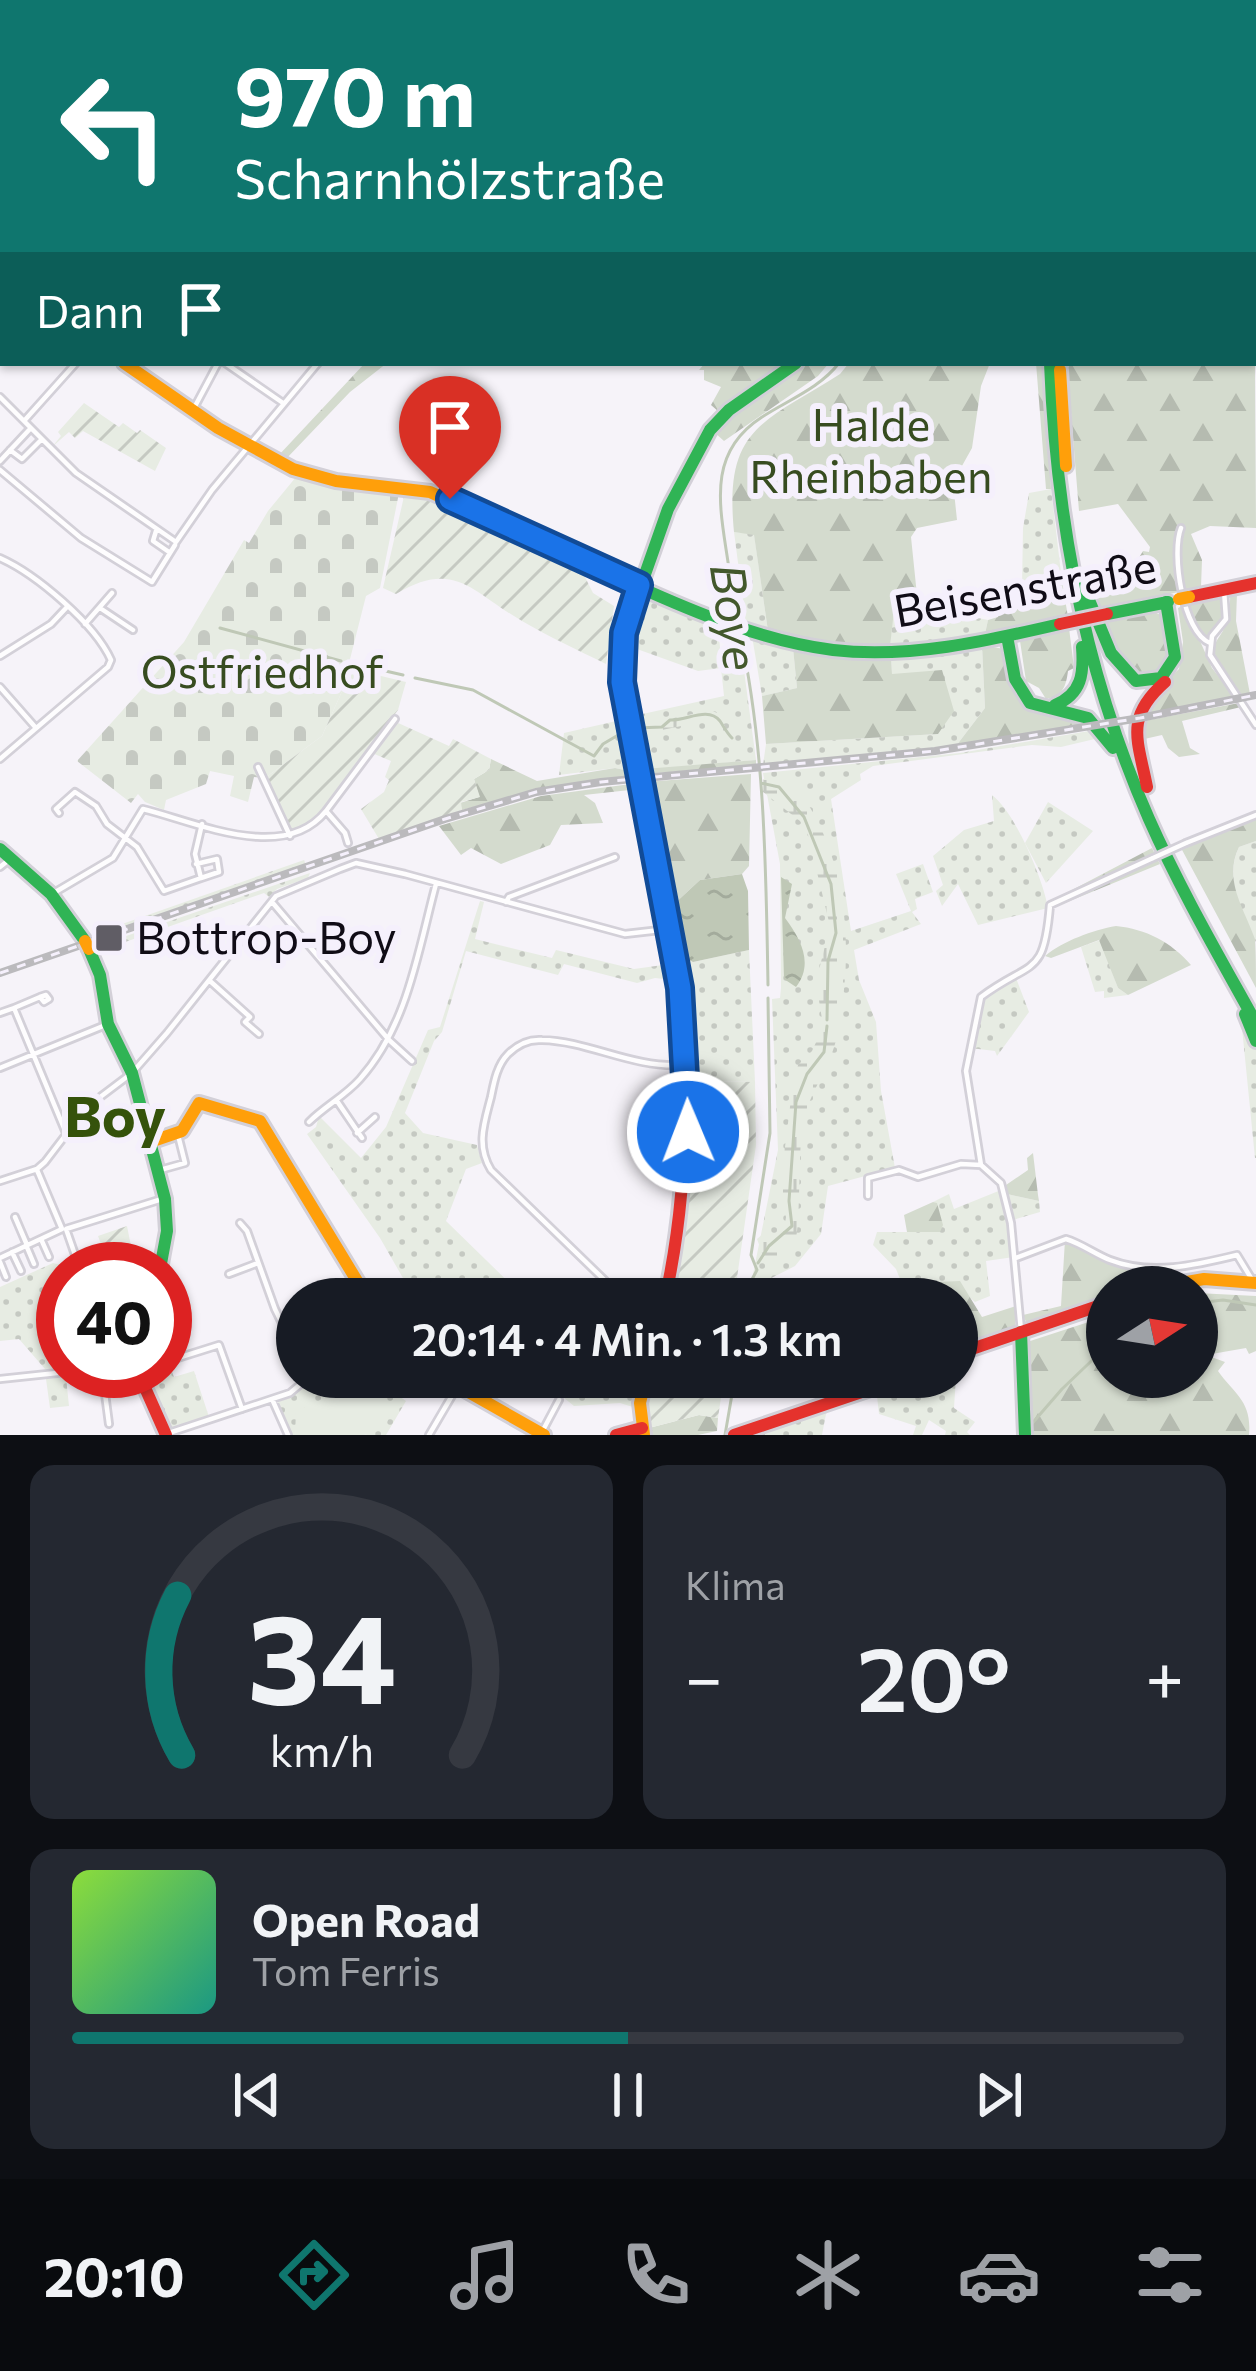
<!DOCTYPE html>
<html lang="de">
<meta charset="utf-8">
<style>
body{margin:0;font-family:Commissioner,sans-serif;background:#242831;color:#f1f3f6;height:100vh;display:flex;flex-direction:column;font-size:45px;white-space:nowrap}
*{box-sizing:border-box;margin:0}
p{font-size:39px;color:#9ea1a6}
.icon{flex:none;width:66px;height:66px;fill:none;stroke:currentColor;stroke-width:2;stroke-linecap:round;stroke-linejoin:round}
.map{position:relative;height:1435px;overflow:hidden}
.details{display:flex;flex-direction:column;gap:30px;padding:30px;background:#0d0f14;flex:1}
.details>*{flex:none}
.guide{position:absolute;left:0px;top:0px;width:1257px;height:366px;box-shadow:0 3px 9px #0004;background:#0f766e;color:#fff;overflow:hidden}
.needle{width:78px;rotate:78deg}
.controls{position:absolute;left:1086px;top:1266px;display:grid;gap:24px}
.controls a{display:grid;place-items:center;width:132px;height:132px;border-radius:50%;background:#171b24;box-shadow:0 3px 9px #0004;font-size:60px}
.speed{position:absolute;left:36px;top:1242px;display:flex;gap:24px;font-size:60px;font-weight:700;text-align:center}
.speed>*{display:grid;place-content:center;width:156px;height:156px;border-radius:50%;background:#171b24;box-shadow:0 3px 9px #0004;line-height:1}
.speed .limit{border:18px solid #d22;background:#fff;color:#111}
.pin{position:absolute;display:grid;place-items:center;width:102px;height:102px;color:#fff;margin:-123px -51px;border-radius:50% 50% 50% 0;rotate:-45deg;box-shadow:0 0 12px #0007}
.pin .icon{rotate:45deg}
.me{position:absolute;width:132px;margin:-66px;rotate:359deg;stroke-linejoin:round;filter:drop-shadow(0 0 9px #0008)}
.turn{display:flex;align-items:center;gap:42px;height:252px;padding:0 36px;font-size:54px}
.turn .icon{width:156px;height:156px;stroke-width:2.5}
.turn b{display:block;font-size:84px;line-height:102px}
.then{display:flex;align-items:center;height:114px;padding:0 36px;background:#0003;gap:24px;font-size:45px}
.big{font-size:90px;font-weight:600;line-height:1.1}
.details .widget{flex:1;display:flex;flex-direction:column;justify-content:center;gap:18px;min-width:0;padding:0 42px;border-radius:24px;background:#242831}
.details .dial{align-items:center;gap:0}
.dial svg{height:312px;overflow:visible;fill:none;stroke:#363941;stroke-width:7;stroke-linecap:round;text-anchor:middle}
.dial text{fill:#f1f3f6;stroke:none}
.song{display:flex;align-items:center;gap:36px}
.cover{width:144px;height:144px;border-radius:18px;background:linear-gradient(135deg,hsl(90 70% 55%),hsl(170 70% 35%))}
.played{height:12px;border-radius:6px;background:linear-gradient(90deg,#0f766e 50%,#363941 50%)}
.keys{display:flex;justify-content:space-around;direction:ltr}
.heat{display:flex;justify-content:space-between;align-items:center;font-size:66px;direction:ltr}
.details .tiles{flex:1;display:grid;gap:30px;grid-template-columns:1fr 1fr}
.widget:last-child{grid-column:span 2}
.trip{position:absolute;left:276px;top:1278px;width:702px;height:120px;border-radius:60px;background:#171b24;box-shadow:0 3px 9px #0004;font-weight:600;line-height:120px;text-align:center}
.dock{display:flex;height:192px;justify-content:space-around;align-items:center;background:#090b0e;color:#9ea1a6}
.dock .icon{width:84px;height:84px}
.dock .selected{color:#0f766e}
.dock b{font-size:54px;color:#f1f3f6}
.map>svg:first-child{display:block}
</style>
<div class="map">
<svg width="1256" height="1435" viewBox="0 0 1256 1435">
<defs>
<pattern id="grass-dots" width="8" height="8" patternUnits="userSpaceOnUse" patternTransform="scale(3)"><rect width="8" height="8" fill="#e7ece3"/><path d="M2 2h.1M6 6h.1" fill="none" stroke="#c5c9c2" stroke-width="1.8" stroke-linecap="round"/></pattern>
<pattern id="forest-firs" width="22" height="20" patternUnits="userSpaceOnUse" patternTransform="scale(3)"><rect width="22" height="20" fill="#d4dbce"/><path d="M5 1l3.5 6h-7zM16 11l3.5 6h-7z" fill="#b5bbb0"/></pattern>
<pattern id="wetland-marsh" width="20" height="14" patternUnits="userSpaceOnUse" patternTransform="scale(3)"><rect width="20" height="14" fill="#e7ece3"/><path d="M1 5h8M5 5V1M11 12h8M15 12V8" fill="none" stroke="#c5c9c2"/></pattern>
<pattern id="cemetery-stones" width="16" height="16" patternUnits="userSpaceOnUse" patternTransform="scale(3)"><rect width="16" height="16" fill="#e7ece3"/><path d="M2 7V4a2 2 0 0 1 4 0v3zM10 15v-3a2 2 0 0 1 4 0v3z" fill="#c5c9c2"/></pattern>
<pattern id="garden-furrows" width="10" height="10" patternUnits="userSpaceOnUse" patternTransform="scale(3)"><rect width="10" height="10" fill="#e7ece3"/><path d="M-1 1l2-2M0 10L10 0M9 11l2-2" fill="none" stroke="#c5c9c2"/></pattern>
<pattern id="water-ripples" width="26" height="14" patternUnits="userSpaceOnUse" patternTransform="scale(3)"><rect width="26" height="14" fill="#bfc8b6"/><path d="M2 4q2-2 4 0t4 0M15 11q2-2 4 0t4 0" fill="none" stroke="#a3ab9c"/></pattern>
</defs>
<rect width="100%" height="100%" fill="#f6f3f9"/>
<path fill="url(#grass-dots)" d="M1051,489L1062,581L1022,587L1023,528L1029,493Z
M734,532L754,534L768,631L746,624Z
M640,585L717,618L722,667L743,663L756,760L644,770L629,717L724,696L721,668L698,671L623,644Z
M894,601L988,620L985,634L890,647Z
M752,636L793,648L797,688L762,696Z
M982,645L985,708L956,746L763,765L766,744L938,734L892,675L891,656Z
M625,719L634,772L615,768L559,775L564,733Z
M1095,730L1099,738L1061,747L1032,745L873,766L860,774L861,780L831,799L851,931L911,911L896,874L923,864L933,892L915,899L917,909L912,912L921,924L854,950L859,980L876,1022L881,1091L895,1168L828,1186L821,1234L795,1266L750,1289L778,1150L772,999L780,998L781,988L780,864L763,773L960,753Z
M992,795C1015,812 1043,879 1048,908L978,925L958,884L942,906L936,891L943,885L933,856L964,830L994,821Z
M1048,802L1093,831L1046,883L1025,843Z
M1256,841V942C1241,913 1224,878 1239,847Z
M304,860L306,865L95,938L88,936Z
M310,873L308,878L277,889L269,897L264,893L97,952L94,947Z
M480,901L484,902L475,939L552,958L556,950L634,969L670,964L673,980L655,978L637,983L564,964L558,975L466,951L442,1032L434,1041L405,1113L423,1133L477,1145L482,1163L466,1169L446,1221L526,1299H415L380,1238L307,1134L316,1127L319,1116L361,1158L386,1127L428,1030L440,1027Z
M1100,940L1118,988L1128,995L1104,998V991L1095,992L1081,947Z
M749,950L755,1082L697,1081L684,957L693,962Z
M1016,978L1029,1012L997,1056L995,1051L970,1048L984,997Z
M1241,1018L1256,1047V1158H1255Z
M1001,1190L1014,1257L986,1261L990,1296L975,1302L965,1293L915,1284L920,1299H908L896,1269L873,1245L877,1232H908L937,1204L933,1202L949,1194L954,1209Z
M1007,1194L1039,1201L1040,1212L1013,1220Z
M53,1263L77,1269H63V1368L45,1369L19,1339L0,1341V1287Z
M169,1364L174,1377L194,1371L209,1417L171,1429L156,1394L151,1371H165Z
M66,1377L69,1406L50,1408L46,1379Z
M313,1377H373L406,1401L386,1435H365L379,1428L387,1416L298,1415L295,1435H289L277,1403L310,1384Z
M522,1377H609L636,1397V1408L620,1403L574,1406L558,1393Z
M933,1377H956L954,1408L975,1422L967,1432L970,1435H945L946,1431L929,1420L922,1435H913L916,1426L879,1414L877,1396Z
M831,1407L826,1414L822,1435H747Z"/>
<path fill="url(#forest-firs)" d="M1254,210L1256,528L1210,526L1191,534L1202,560L1201,587L1098,610L1092,578L1132,569L1143,551L1149,552L1150,547L1118,504L1079,511L1067,363H1254Z
M365,363H387L350,392L286,459L278,456Z
M705,363H789L719,412L711,405L721,387L704,380V370H699Z
M803,363H829L818,376L724,441L714,432L735,411Z
M849,363H990L981,386L972,448L953,482L957,520L917,528L911,537L918,605L895,601L890,647L837,646L768,631L754,535L734,532C724,428 761,424 840,374Z
M1036,363H1044L1051,489H1046Z
M1062,581L1068,617L985,634L988,620L998,617L997,588Z
M1237,593L1236,621L1250,694L1240,697C1188,625 1232,656 1230,595Z
M1220,596L1225,614L1209,637L1203,638L1187,604Z
M1184,605L1212,668L1236,698L1138,716L1148,697L1179,669L1183,642L1178,608Z
M1154,612L1161,615L1170,637L1165,673C1117,678 1119,660 1100,622Z
M1069,628L1074,668L1068,671C1066,686 1063,696 1046,699L1039,688L1026,681L1020,641Z
M982,645L1004,649L1020,697L1077,715L1093,724L956,746L985,708Z
M793,648L891,656L892,674L942,670L954,711L938,734L766,744L762,696L797,688Z
M1239,703L1241,707L1182,721L1190,748L1200,754L1179,757L1168,748L1162,735L1140,740L1138,722Z
M491,759L537,781L615,768L634,772L637,777L545,788L462,810L460,803L479,797L474,779L489,770Z
M756,760V765L750,766L643,774L644,769Z
M751,774L749,866L742,874L700,880L672,906L645,782Z
M638,783L639,789L584,795L595,803L603,823L561,825L550,845L501,864L471,848L461,855L439,826L541,796Z
M1256,817V841L1239,847C1223,880 1244,908 1255,939C1256,953 1256,973 1256,988L1181,848Z
M1152,848L1160,864L1060,905L1053,900Z
M1116,926C1146,929 1171,942 1191,965L1128,995L1118,988L1099,940L1051,958L1045,956C1063,941 1093,930 1116,926Z
M1033,1153L1038,1195L1039,1201L1007,1194L1006,1185L1028,1170L1027,1158Z
M933,1202L937,1203L943,1225L940,1232H907L904,1215Z
M1065,1240L1131,1267L1134,1287H1107V1297L1026,1322L1023,1315L1061,1306Z
M960,1281L982,1317L1016,1306L1015,1329L960,1348L957,1299H920L915,1283Z
M1197,1293L1256,1296V1351L1249,1354L1246,1348L1206,1355L1225,1362L1218,1371C1235,1395 1252,1401 1249,1435H1027L1024,1343L1107,1316V1377H1197Z
M699,1415L718,1418L717,1431L698,1435H648L645,1429Z"/>
<path fill="url(#wetland-marsh)" d="M711,710L719,714L731,739L706,721L642,734L637,726Z
M763,779L791,780C849,852 855,948 837,1036C831,1066 810,1091 803,1122C798,1146 801,1231 795,1241C788,1250 775,1258 766,1264L757,1239L764,1233L769,1239L784,1230L786,1217L779,1195L791,1099L798,1065L812,1051L819,1036L822,1019L816,982L830,926L808,835L800,821L763,792Z"/>
<path fill="url(#cemetery-stones)" d="M296,477L337,489L399,493L380,588L366,596L348,667L352,669L322,736L265,778L254,777L248,802L230,796L234,776L210,771L206,784L166,800L164,810L145,802L138,794L131,803L77,761L184,642L244,540L249,543L268,511Z"/>
<path fill="url(#garden-furrows)" d="M84,403L119,427L123,423L137,433L140,430L166,448L155,471L83,431L75,438L69,432L52,447L61,436L58,432Z
M405,492L434,498L553,552L582,571L593,593L614,606L606,664C578,650 549,637 522,621C473,593 455,558 396,594L383,588Z
M352,669L406,682L398,710L312,824L291,832L265,778L322,736Z
M396,722L449,746L453,739L491,759L489,770L474,779L480,797L461,802L462,810L379,839L361,809L384,792L389,780L385,777L391,761L372,753Z
M697,1081L755,1082L756,1145L734,1299H668L691,1186Z
M127,1226L131,1246L126,1269H100L98,1265L107,1261L98,1236Z
M648,1377H724L718,1418L699,1415L645,1429Z"/>
<path fill="#e7ece3" d="M365,1380C387,1394 406,1427 364,1435C343,1435 317,1435 295,1435L296,1411Z"/>
<path fill="url(#water-ripples)" d="M742,874L748,891L749,950L693,962L684,957L672,906L700,880Z
M781,877L792,884L785,918C801,939 814,964 796,987L784,979Z"/>
<g fill="none" stroke-linecap="round" stroke-linejoin="round">
<path stroke="#bfc8b6" stroke-width="3" d="M1063,0L1074,3
M948,3L949,0
M1254,59H1256
M738,624C733,599 730,574 726,549C718,497 711,450 762,417C788,400 820,388 839,363
M220,628L341,661
M740,633C765,747 766,869 768,985
M355,664L403,675
M415,678L473,690L594,756L603,744L625,731
M636,728L662,727L670,720C686,721 708,706 720,721C724,727 727,733 732,738
M761,783L779,787L804,817L831,884L836,933L828,961L827,1020
M758,1263L769,1246L792,1226L789,1201L796,1102L807,1074L824,1052L827,1026
M750,1299L749,1285L757,1270L751,1255L770,1133L768,998
M1197,1303L1223,1300L1256,1305
M1029,1427L1062,1389L1107,1346
M725,1435L735,1377"/>
<g stroke="#d3d0d8" stroke-width="10">
<path id="street" d="M27,0L45,3
M49,0V3
M158,0L165,3
M408,0L412,3
M608,0V3
M1193,0L1203,3
M826,3L832,0
M1254,19L1256,20
M0,94L3,95
M0,165L3,169
M0,183L3,174
M0,199L3,202
M0,222L3,219
M225,363L283,403
M0,397L76,473L176,542L212,490L318,363
M193,410L218,363
M24,421L76,363
M10,450L22,459L41,440
M0,461L29,430
M0,470L81,538L152,582L175,545
M440,495L473,413
M1181,528C1171,553 1183,633 1210,643
M156,531L153,541L169,552
M0,558C36,574 95,624 111,660L108,667L0,759
M1224,590L1226,619L1212,636L1210,655L1256,725
M100,608L133,630
M85,624L112,593
M0,656L51,624L67,607
M0,687L36,728
M258,767L290,836
M59,813L56,809L75,792L96,806L107,824L137,847L164,891L201,878L195,854L202,824
M348,843L345,833L326,811L395,719
M1186,843L1256,815
M196,864L217,859L219,872L201,878
M0,867L10,859
M52,894L113,858L143,809C196,822 284,864 326,811
M272,902L389,1040L412,1061
M506,902L509,897L615,857
M210,981L250,1017L245,1022L259,1034
M40,997L46,995L49,999L44,1002L40,997L14,1008L66,1133
M0,1013L14,1008
M0,1068L108,1024
M337,1101L362,1138
M309,1122C325,1106 345,1096 360,1079C408,1025 418,951 436,884
M357,1133L375,1117
M160,1170L185,1163L178,1135
M0,1181L37,1169L45,1162L87,1107L132,1073L167,1033L276,896L340,869L356,863L405,874L625,934L669,929
M868,1196V1178L899,1170L918,1177L961,1164L981,1165
M15,1217L27,1245
M240,1223L247,1231L275,1309L297,1354
M41,1239L49,1257
M26,1245L34,1264
M12,1252L21,1271
M0,1258L62,1229L37,1170
M1016,1258L1066,1239C1082,1244 1095,1254 1110,1260C1151,1276 1196,1265 1237,1255L1251,1278
M0,1262L6,1277
M80,1269L66,1229L162,1199
M229,1274L258,1263
M624,1299L491,1170C476,1145 484,1124 491,1097C494,1082 497,1065 508,1054C517,1045 529,1039 542,1040C589,1041 631,1068 682,1065
M1021,1331L1011,1223L1001,1183L981,1165L966,1071L981,997C1032,959 1044,979 1050,905L1153,858
M165,1362L219,1345L242,1409
M102,1371L109,1424
M0,1379L76,1371
M272,1399L288,1435
M542,1432L559,1400
M166,1434L290,1393L309,1377
M429,1435L463,1377"/>
</g>
<g stroke="#d3d0d8" stroke-width="18">
<path id="fast" d="M892,0L893,3
M296,3L299,0
M0,271L3,274
M0,315L3,312
M1050,363C1056,521 1085,674 1149,819C1180,889 1219,956 1256,1023
M632,584C696,613 763,641 833,650C908,659 987,641 1060,624
M1087,595L1111,653L1136,681L1161,678L1175,657L1166,602
M1107,614L1168,602
M1007,636L1015,679L1030,703L1088,718L1113,748
M1055,705C1082,694 1084,673 1082,647
M0,849L51,894L85,941
M661,884L622,688L624,644L631,614L668,509L710,430L729,410L796,363
M89,949L100,975L108,1024L132,1073L165,1199L167,1231L160,1269
M1245,1014L1256,1041
M1021,1332L1025,1435"/>
</g>
<g stroke="#d3d0d8" stroke-width="18">
<path id="slow" d="M124,363L218,428L293,469L336,481L430,492L632,584
M1060,370L1066,466
M150,1142L182,1131L199,1103L260,1121L368,1299
M1158,1287L1204,1279L1256,1283
M442,1377L544,1435
M644,1435L640,1403L646,1377"/>
</g>
<g stroke="#d3d0d8" stroke-width="18">
<path id="jam" d="M1093,3L1094,0
M1189,597L1256,583
M1147,787C1138,740 1124,718 1165,682
M661,884C687,1024 696,1159 665,1299
M957,1354L1107,1303
M143,1371L146,1390L166,1435
M616,1435L642,1428
M734,1435L906,1377"/>
</g>
<use href="#street" stroke="#fefdfe" stroke-width="4.5"/>
<use href="#fast" stroke="#30b455" stroke-width="12"/>
<use href="#slow" stroke="#ff9f0a" stroke-width="12"/>
<use href="#jam" stroke="#e5322d" stroke-width="12"/>
<g stroke="#bbbabd" stroke-width="8">
<path id="rail" d="M0,973L445,819L536,792L601,782L935,751L1140,718L1256,695"/>
</g>
<use href="#rail" stroke="#f5f0fc" stroke-width="3" stroke-dasharray="9" stroke-linecap="butt"/>
<g stroke="#d3d0d8" stroke-width="10" stroke-linecap="butt">
<path id="street-bridge" d="M1153,858L1186,843"/>
</g>
<g stroke="#d3d0d8" stroke-width="18" stroke-linecap="butt">
<path id="slow-bridge" d="M1179,599L1189,597
M85,941L89,949"/>
</g>
<g stroke="#d3d0d8" stroke-width="18" stroke-linecap="butt">
<path id="jam-bridge" d="M1060,624L1107,614"/>
</g>
<use href="#street-bridge" stroke="#fefdfe" stroke-width="4.5"/>
<use href="#slow-bridge" stroke="#ff9f0a" stroke-width="12"/>
<use href="#jam-bridge" stroke="#e5322d" stroke-width="12"/>
</g>
<g fill="none" stroke-linecap="round" stroke-linejoin="round">
<g stroke="#114b97" stroke-width="30">
<path id="route" d="M450,499L639,585L624,633L622,682L680,988L688,1132"/>
</g>
<use href="#route" stroke="#1a73e8" stroke-width="21"/>
</g>
<rect fill="#605d65" stroke="#f5f0fc" stroke-width="4.5" x="94" y="923" width="30" height="30" rx="6"/>
<g text-anchor="middle" stroke-width="12" stroke-linejoin="round" paint-order="stroke">
<g font-size="45" fill="#374c20" stroke="#f5f0fc">
<text x="871" y="441">Halde<tspan x="871" dy="52">Rheinbaben</tspan></text>
<text x="262" y="688">Ostfriedhof</text>
</g>
<g font-size="45" fill="#100c16" stroke="#f5f0fc">
<text transform="translate(1025 589) rotate(-10)" y="16">Beisenstraße</text>
</g>
<g font-size="45" fill="#100c16" stroke="#f5f0fc" text-anchor="start">
<text x="136" y="954">Bottrop-Boy</text>
</g>
<g font-size="48" font-style="italic" fill="#43582c" stroke="#f5f0fc">
<text transform="translate(734 617) rotate(82)" y="17">Boye</text>
</g>
<g font-size="57" font-weight="bold" fill="#35520b" stroke="#f5f0fc">
<text x="115" y="1137">Boy</text>
</g>
</g>
</svg>
<div class="controls">
<a><svg class="needle" viewBox="-14 -14 28 28"><path d="M0-13l5 13h-10z" fill="#e53935"/><path d="M0 13l5-13h-10z" fill="#9ea1a6"/></svg></a>
</div>
<div class="speed"><div class="limit">40</div></div>
<div class="pin" style="left:450px;top:499px;background:#d93025"><svg class="icon" aria-label="arrive" viewBox="0 0 24 24"><path d="M6 21V4h12l-3 4 3 4H6"/></svg></div>
<svg class="me" style="left:688px;top:1132px" viewBox="-20 -20 40 40"><circle r="17" fill="#1a73e8" stroke="#fff" stroke-width="3"/><path d="M0-11L8 9 0 5-8 9z" fill="#fff"/></svg>
<div class="trip">20:14 · 4 Min. · 1.3 km</div>
<div class="guide">
<div class="turn"><svg class="icon" aria-label="left" viewBox="0 0 24 24"><path d="M17 20v-9H6M10 6l-5 5 5 5"/></svg><div><b>970 m</b>Scharnhölzstraße</div></div>
<div class="then">Dann<svg class="icon" aria-label="arrive" viewBox="0 0 24 24"><path d="M6 21V4h12l-3 4 3 4H6"/></svg></div>
</div>
</div>
<section class="details">
<div class="tiles">
<div class="widget dial"><svg viewBox="0 0 100 80">
<path d="M14 69A42 42 0 1 1 86 69"/>
<path d="M14 69A42 42 0 0 1 13 28" stroke="#0f766e"/>
<text x="50" y="56" font-size="32" font-weight="700">34</text>
<text x="50" y="72" font-size="11">km/h</text>
</svg></div>
<div class="widget"><p>Klima</p>
<div class="heat"><a>−</a><b class="big">20°</b><a>+</a></div>
</div>
<div class="widget">
<div class="song"><i class="cover"></i><div><b>Open Road</b><p>Tom Ferris</p></div></div>
<div class="played"></div>
<div class="keys"><svg class="icon" aria-label="previous" viewBox="0 0 24 24"><path d="M18 5L8 12l10 7zM5 5v14"/></svg><svg class="icon" aria-label="pause" viewBox="0 0 24 24"><path d="M8 5v14M16 5v14"/></svg><svg class="icon" aria-label="next" viewBox="0 0 24 24"><path d="M6 5l10 7-10 7zM19 5v14"/></svg></div>
</div>
</div>
</section>
<nav class="dock">
<b>20:10</b>
<svg class="icon selected" aria-label="directions" viewBox="0 0 24 24"><path d="M12 3l9 9-9 9-9-9zM9 14v-3h6M13 9l2 2-2 2"/></svg>
<svg class="icon" aria-label="music" viewBox="0 0 24 24"><path d="M9 18V5l10-2v13"/><circle cx="6" cy="18" r="3"/><circle cx="16" cy="16" r="3"/></svg>
<svg class="icon" aria-label="phone" viewBox="0 0 24 24"><path d="M5 4h4l2 5-3 2q2 4 5 5l2-3 5 2v4C11 20 4 13 5 4z"/></svg>
<svg class="icon" aria-label="climate" viewBox="0 0 24 24"><path d="M12 3v18M4 7l16 10M4 17L20 7"/></svg>
<svg class="icon" aria-label="car" viewBox="0 0 24 24"><path d="M5 17H2v-5l4-1 3-4h7l3 4 3 1v5h-3M9 17h6M6 11h13"/><circle cx="7" cy="17" r="2"/><circle cx="17" cy="17" r="2"/></svg>
<svg class="icon" aria-label="filters" viewBox="0 0 24 24"><path d="M4 7h16M4 17h16"/><circle cx="9" cy="7" r="2"/><circle cx="15" cy="17" r="2"/></svg>
</nav>
